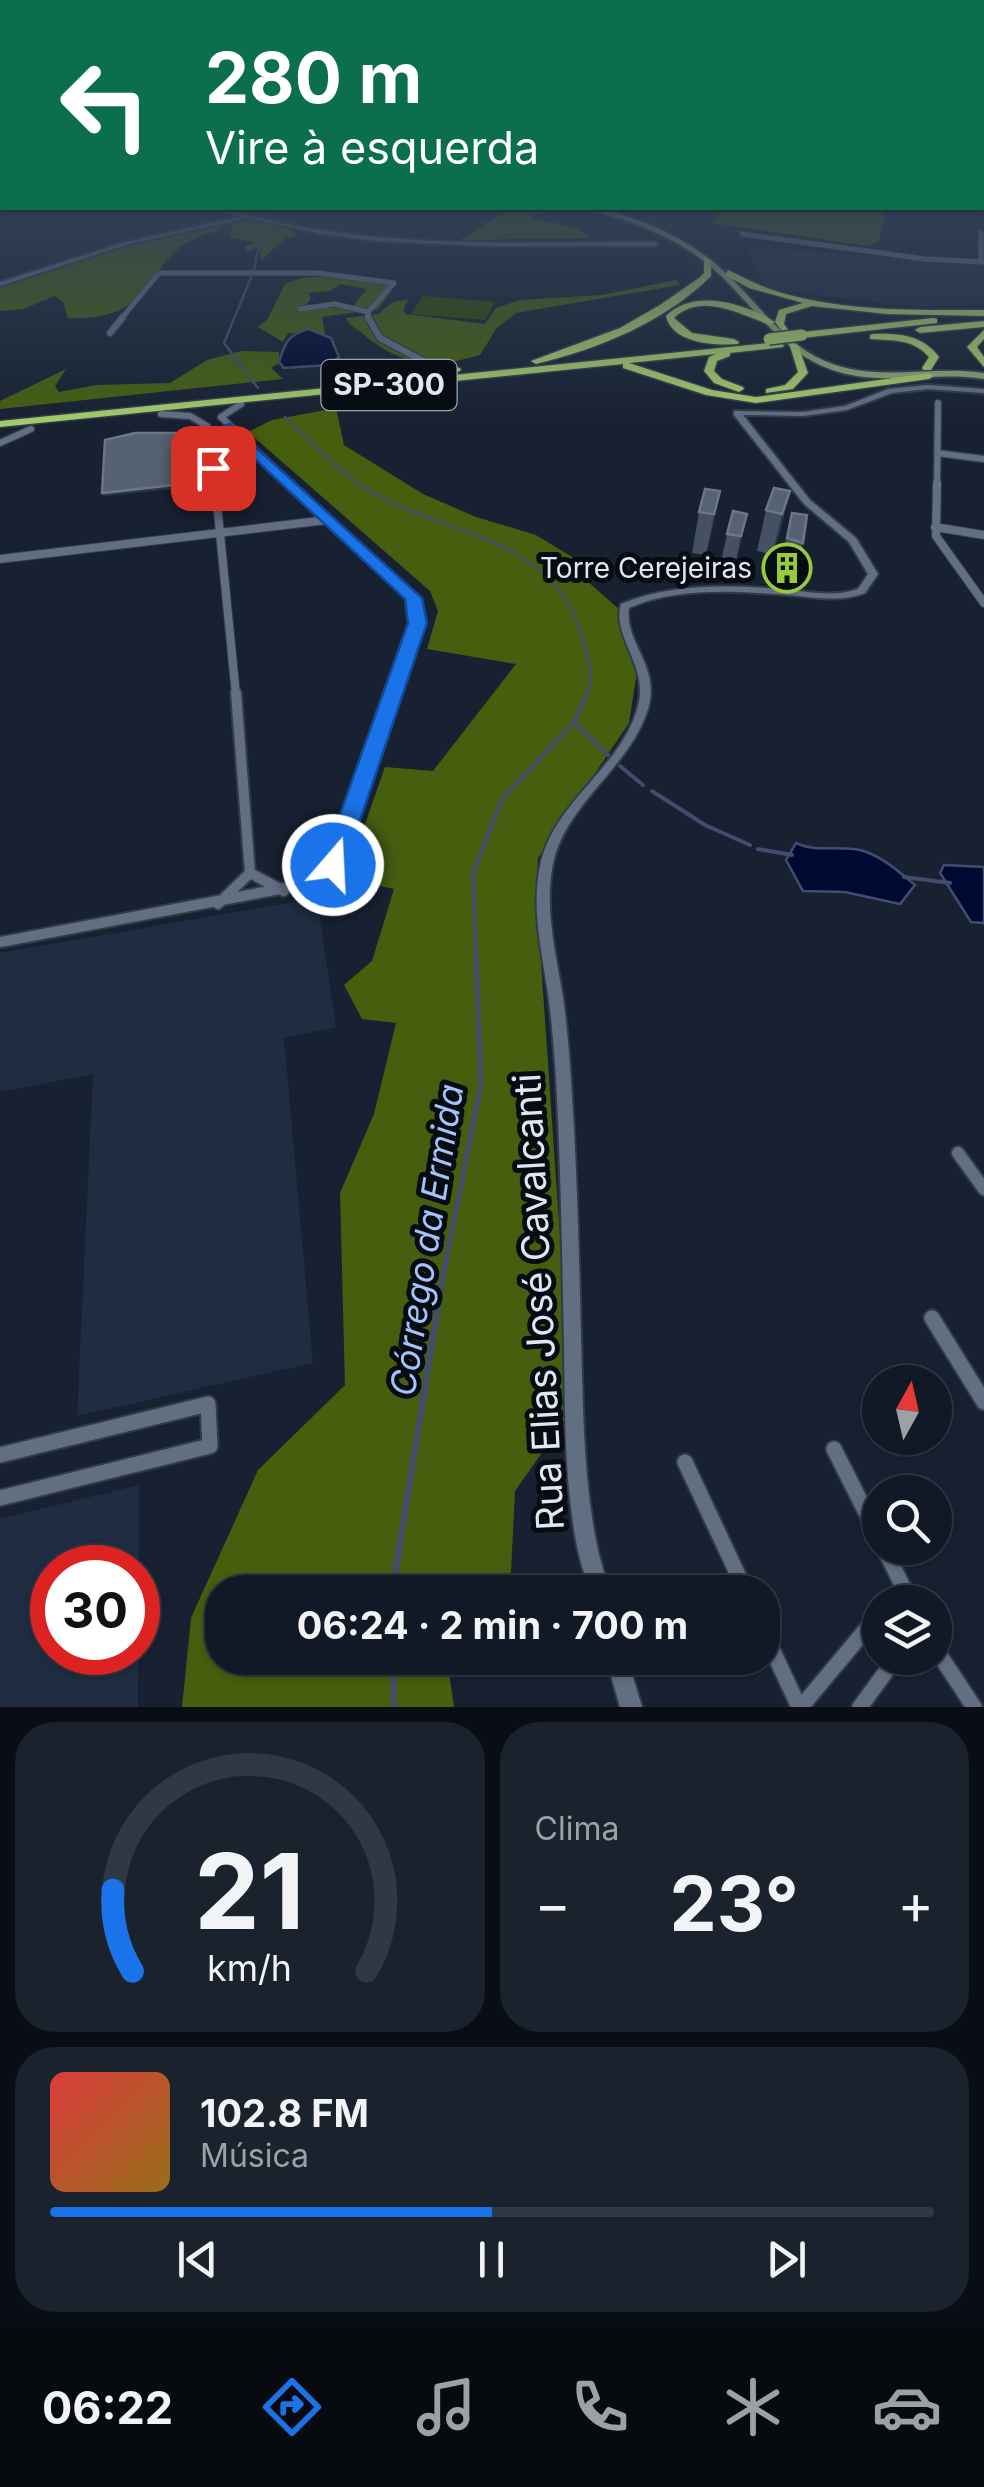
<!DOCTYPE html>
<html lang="pt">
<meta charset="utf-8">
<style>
body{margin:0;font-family:Inter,sans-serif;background:#1a222e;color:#f1f3f6;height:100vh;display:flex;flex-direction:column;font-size:38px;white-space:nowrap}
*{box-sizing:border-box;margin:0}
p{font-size:32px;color:#9ca0a7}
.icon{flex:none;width:55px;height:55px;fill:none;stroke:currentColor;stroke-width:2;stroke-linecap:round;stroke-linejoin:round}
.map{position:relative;height:1707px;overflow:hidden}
.details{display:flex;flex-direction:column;gap:15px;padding:15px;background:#090e15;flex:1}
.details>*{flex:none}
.guide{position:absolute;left:0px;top:0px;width:985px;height:210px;box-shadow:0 2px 8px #0004,0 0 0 2px #303843;background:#0b6e4f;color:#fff;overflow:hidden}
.needle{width:65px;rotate:8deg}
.fabs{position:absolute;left:862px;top:1365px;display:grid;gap:20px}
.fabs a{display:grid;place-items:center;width:90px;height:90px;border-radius:50%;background:#111926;box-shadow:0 2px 8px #0004,0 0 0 2px #303843;font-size:50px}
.speed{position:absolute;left:30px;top:1545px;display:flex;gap:20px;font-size:50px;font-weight:700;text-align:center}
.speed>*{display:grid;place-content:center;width:130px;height:130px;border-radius:50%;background:#111926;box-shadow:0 2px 8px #0004,0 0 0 2px #303843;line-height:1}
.speed .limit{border:15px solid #d22;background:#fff;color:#111}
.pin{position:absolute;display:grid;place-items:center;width:85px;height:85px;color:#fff;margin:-42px;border-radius:20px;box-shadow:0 5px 15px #0006}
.me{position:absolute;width:110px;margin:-55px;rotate:19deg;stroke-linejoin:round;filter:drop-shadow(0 0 8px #0008)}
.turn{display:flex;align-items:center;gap:35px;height:210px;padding:0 40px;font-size:45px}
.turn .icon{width:130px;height:130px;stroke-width:2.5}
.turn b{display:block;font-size:70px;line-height:85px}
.big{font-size:75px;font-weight:700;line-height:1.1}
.details .card{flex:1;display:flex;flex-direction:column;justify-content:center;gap:15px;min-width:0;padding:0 35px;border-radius:40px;background:#1a222e}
.details .dial{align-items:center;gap:0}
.dial svg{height:260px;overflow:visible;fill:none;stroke:#303843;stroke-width:7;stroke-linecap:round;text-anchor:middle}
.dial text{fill:#f1f3f6;stroke:none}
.song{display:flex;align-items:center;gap:30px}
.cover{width:120px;height:120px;border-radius:15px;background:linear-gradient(135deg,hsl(0 70% 55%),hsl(40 70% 35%))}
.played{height:10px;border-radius:5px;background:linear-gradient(90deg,#1a73e8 50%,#303843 50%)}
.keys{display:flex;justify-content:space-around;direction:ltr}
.heat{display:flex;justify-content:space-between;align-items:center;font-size:55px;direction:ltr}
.details .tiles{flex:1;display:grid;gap:15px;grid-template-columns:1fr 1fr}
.card:last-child{grid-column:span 2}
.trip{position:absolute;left:205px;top:1575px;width:575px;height:100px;border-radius:40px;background:#111926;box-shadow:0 2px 8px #0004,0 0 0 2px #303843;font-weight:700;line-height:100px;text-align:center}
.tabs{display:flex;height:160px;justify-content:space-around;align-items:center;background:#070a0f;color:#9ca0a7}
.tabs .icon{width:70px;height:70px}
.tabs .current{color:#1a73e8}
.tabs b{font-size:45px;color:#f1f3f6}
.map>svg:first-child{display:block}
</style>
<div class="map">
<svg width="984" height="1707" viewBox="0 0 984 1707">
<rect width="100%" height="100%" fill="#172132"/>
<path fill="#1f2c42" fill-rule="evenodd" d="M748,248L984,263V304L914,307L766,289Z
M317,898L336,1027L284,1038L313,1363L77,1416L93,1074L0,1092V953Z
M139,1485L138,1707H0V1519ZM52,1568H138V1652H52Z"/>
<path fill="#334a00" d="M423,296L495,302L485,320L411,314Z"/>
<path fill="#455f0f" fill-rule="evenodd" d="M510,208H552L530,218L580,229L591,238L460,240Z
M723,208H899L886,210L879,242L866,246L711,223Z
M246,219L289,228L298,235L284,239L261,261L259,246L248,252L245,247L254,242L229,237L233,225L229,224Z
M222,226L219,231C137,246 171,322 68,318L63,302L55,296L23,309L0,311V287L118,247Z
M349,275L391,285V292L378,309L322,317L325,335L288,333L283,342L258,327L267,320L285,284L301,278ZM340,284L367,289L353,306L301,310L311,299L308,293L330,291Z
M676,280L680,285L516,313L496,329L480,355C435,369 398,365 362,333C355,327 350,327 346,318L378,314L393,302L409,299L403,310L406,314L485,324L496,308L520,300L602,295Z
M241,351L279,352V363L271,368L283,379L0,409V401L66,369L55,386L59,392L96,385L170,383L207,360Z
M336,408L344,445L423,494L476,517L536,535L577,560L586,580L621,611L619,624L638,665L629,723L538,858L536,890L572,1410L515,1491L510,1592H222V1658H464L449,1673L454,1707H182L191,1618L258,1470L345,1385L340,1193L374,1114L396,1023L362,1019L344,985L372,961L394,889L346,878L385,767L433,771L516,664L427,649L438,611L430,591L248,432L272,420Z"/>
<path fill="#000932" stroke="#434c6c" stroke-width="2.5" d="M309,329L331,338L339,357L329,365L284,368L279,362C285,343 288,334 309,329Z
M796,843C817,853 838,845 860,850C882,856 898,871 915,885L900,904L845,892L803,891L786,860Z
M944,865L984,867V923L971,922L940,873Z"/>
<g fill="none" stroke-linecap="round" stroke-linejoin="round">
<path stroke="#434c6c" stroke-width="2.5" d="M262,218L266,208
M254,271L263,222
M252,275L224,343L258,388
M285,417C311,440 336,470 365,488C447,539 557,532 584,644C589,664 595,676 586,695"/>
<path stroke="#434c6c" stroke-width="4" d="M575,723L608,755
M620,766L643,785
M652,791L705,825L750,845
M758,849L792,855
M904,877L950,883
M476,959L473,873L502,799L574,722L587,693"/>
<path stroke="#434c6c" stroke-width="5" d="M440,1291L481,1084L476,956"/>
<path stroke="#434c6c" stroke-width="6" d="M392,1592L441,1288
M393,1658L394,1707"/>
<g stroke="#333b49" stroke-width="6">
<path id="minor-far5" d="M981,233V262
M742,234L925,259L984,262
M300,309L335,304L368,312
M121,319L159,273H317L394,283L368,312V319"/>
</g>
<g stroke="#333b49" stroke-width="9">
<path id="minor-far4" d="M368,317L380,338L429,364
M110,333L123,317
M241,404L221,417L293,486
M161,414L190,416L207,426L215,486
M0,443L31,429
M937,453L984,459
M937,486L938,403"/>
</g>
<g stroke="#333b49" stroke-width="10">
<path id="minor-far3" d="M215,483L236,695
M290,483L413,598L417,623L392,695
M937,483L936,536L984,603
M935,527L984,535
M0,559L327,520"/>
</g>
<g stroke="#333b49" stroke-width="14">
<path id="minor-far2" d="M250,873L284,891
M218,904L250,873L236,693
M0,942L317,882L333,865L393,693"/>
</g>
<g stroke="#333b49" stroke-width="16">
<path id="minor-far1" d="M958,1153L984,1189"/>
</g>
<g stroke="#333b49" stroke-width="19">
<path id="minor" d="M932,1318L984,1402
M834,1449L880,1540
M0,1455L208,1404L210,1446L0,1498
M685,1462L746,1592
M884,1548L908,1597
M881,1602L897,1593L915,1602
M762,1628L799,1707
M935,1648L974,1707
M801,1707L878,1615
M860,1707L896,1658"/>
</g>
<g stroke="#333b49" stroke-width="4">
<path id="tertiary" d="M212,208H220C254,217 289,226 325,231C434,247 545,242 655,242L658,244L655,246H488L378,241L323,234L247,218L129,244L0,286V282L126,242L241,217Z
M928,385L984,389V393L928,389L892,393L847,410L803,416L743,415L810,500L856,538L878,574L865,593C839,603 814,597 787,595C736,591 676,587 629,608C624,643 661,666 648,709C629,770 562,805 552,869C545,912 556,955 563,997C567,1025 569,1052 571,1080C577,1166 579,1252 581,1337C583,1405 583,1474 596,1541C599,1558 605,1575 610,1592H590C585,1576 579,1558 576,1541C564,1476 565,1409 564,1344C562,1255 561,1166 556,1078C554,1050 552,1022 548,994C542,953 531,908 540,866C553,801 622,768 638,706C649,666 611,636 621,604C670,583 729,585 782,589C807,591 833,598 858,589L868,574L849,542L804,504L734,415V411L803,412L845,406L888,389Z
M606,1658H627L642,1707H620Z"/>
</g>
<g stroke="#333b49" stroke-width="4">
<path id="primary" d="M586,208C603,207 621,214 637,220C671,232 702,250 728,275C759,305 785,344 825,361C876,383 931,365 984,373V379C936,371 886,386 839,372C778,355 751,298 704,261C679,242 651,229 622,219C610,216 597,213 586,208Z"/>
</g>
<g stroke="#333b49" stroke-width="3">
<path id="motorway" d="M704,258L711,260V276C665,322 598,349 536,364L531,361L620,328L660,305L699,278L704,273Z
M728,270C745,278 761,287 779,292C844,312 917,310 984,310V316L887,314L812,306L786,314L784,324L789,331L784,334L775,322L770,325C740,314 701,292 674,318L692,333L734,339L739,342L738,344C713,346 672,343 666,316C694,288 744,303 775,322L779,310L803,303L749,288L725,275Z
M934,318L937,319V323L802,338L797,335L802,332Z
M984,321V327L920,333L915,330L920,327Z
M984,330V339L977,347L984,357V367L967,347Z
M873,334C899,333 923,335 939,357L931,370H923L922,368L929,357C912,338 893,341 870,339V335Z
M779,342L784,345L783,347L730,353V356L717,361L714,371L722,379L743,387L744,389L739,392L714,383L704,371L709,357L716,354L629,363L712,390L756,397L929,373L934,376L929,379L756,403L706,395L623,368V364L0,427V421Z
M789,343L798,345L808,373L793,389L766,393V389L785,385L798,372Z
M429,361L460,368L461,370L456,373L431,368L424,376H416V372Z"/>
</g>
<use href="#minor-far5" stroke="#626f83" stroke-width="5"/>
<use href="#minor-far4" stroke="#626f83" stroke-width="6"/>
<use href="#minor-far3" stroke="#626f83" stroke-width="8"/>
<use href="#minor-far2" stroke="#626f83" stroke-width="10"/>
<use href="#minor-far1" stroke="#626f83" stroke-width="12"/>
<use href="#minor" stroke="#626f83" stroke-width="15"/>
<use href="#tertiary" fill="#626f83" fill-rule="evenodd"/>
<use href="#primary" fill="#8aa674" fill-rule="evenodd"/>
<use href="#motorway" fill="#a4cb6a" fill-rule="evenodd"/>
<g stroke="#333b49" stroke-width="14" stroke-linecap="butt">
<path id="motorway-bridge" d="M769,339L802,335"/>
</g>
<use href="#motorway-bridge" stroke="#a4cb6a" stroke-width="11"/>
</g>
<path fill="#465063" d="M720,491L706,555L692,553L699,512Z
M790,491L780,531L772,555L757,551L766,510Z
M792,513L803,543L792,584L777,580Z
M747,514L732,578L718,575L727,534Z"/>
<path fill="#2c3749" d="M191,456L192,487L103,496L102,493Z
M720,491L712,532L706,555L714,514Z
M790,491L780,531L772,555L782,514Z
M747,514L738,555L732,578L741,536Z"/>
<path fill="#566172" stroke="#6c7686" stroke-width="2.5" d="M135,433H175L177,458L191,456L192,483L102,493L105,440Z
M774,488L790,491L782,514L766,510Z
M705,489L720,491L714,514L699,512Z
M733,511L747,514L741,536L727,534Z
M792,513L807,515L803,543L787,538Z"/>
<linearGradient id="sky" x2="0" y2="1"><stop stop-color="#0d121c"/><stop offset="0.44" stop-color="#36435a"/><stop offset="1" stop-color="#36435a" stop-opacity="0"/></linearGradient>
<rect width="984" height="425" fill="url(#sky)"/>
<path fill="#1a73e8" stroke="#114b97" stroke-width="2.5" d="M230,424L422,598L427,623L345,865L333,874L322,865L408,623L405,599L227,433L218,436L221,468L208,471L203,434Z"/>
<defs>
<g id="building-ring" transform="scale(2.5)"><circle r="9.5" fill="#070b12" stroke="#98cb37" stroke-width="1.5"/><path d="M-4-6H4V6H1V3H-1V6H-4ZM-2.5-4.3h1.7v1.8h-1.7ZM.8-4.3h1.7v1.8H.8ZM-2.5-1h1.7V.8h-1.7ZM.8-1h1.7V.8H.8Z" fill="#98cb37"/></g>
</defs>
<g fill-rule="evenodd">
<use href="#building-ring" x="787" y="568"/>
</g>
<g text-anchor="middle" stroke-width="10" stroke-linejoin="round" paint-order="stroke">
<g font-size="28" fill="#dfe7f2" stroke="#070b12" text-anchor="end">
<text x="752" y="578">Torre Cerejeiras</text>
</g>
<rect fill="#070b12" stroke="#9ea5af" stroke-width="2.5" x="321.5" y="360" width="135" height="50" rx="8"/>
<g font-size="30" font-weight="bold" fill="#dfe7f2">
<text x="389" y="395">SP-300</text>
</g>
<g font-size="35" font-style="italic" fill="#a3c4f8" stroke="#070b12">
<text transform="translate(427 1240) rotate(-81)" y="12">Córrego da Ermida</text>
</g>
<g font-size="38" fill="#dfe7f2" stroke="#070b12">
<text transform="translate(539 1302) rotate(-93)" y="13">Rua Elias José Cavalcanti</text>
</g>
</g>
</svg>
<div class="fabs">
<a><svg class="needle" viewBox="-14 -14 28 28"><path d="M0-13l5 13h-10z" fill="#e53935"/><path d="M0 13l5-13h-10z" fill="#9ca0a7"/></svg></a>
<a><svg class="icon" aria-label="search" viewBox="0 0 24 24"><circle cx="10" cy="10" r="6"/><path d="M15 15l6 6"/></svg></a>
<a><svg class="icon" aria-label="layers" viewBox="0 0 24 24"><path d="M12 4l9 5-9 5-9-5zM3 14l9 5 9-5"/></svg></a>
</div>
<div class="speed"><div class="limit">30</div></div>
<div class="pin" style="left:213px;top:468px;background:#d93025"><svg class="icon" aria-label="arrive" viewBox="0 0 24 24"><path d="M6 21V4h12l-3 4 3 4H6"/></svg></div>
<svg class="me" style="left:333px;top:865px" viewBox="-20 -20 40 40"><circle r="17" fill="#1a73e8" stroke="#fff" stroke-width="3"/><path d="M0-11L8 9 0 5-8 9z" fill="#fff"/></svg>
<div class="trip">06:24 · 2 min · 700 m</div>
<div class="guide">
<div class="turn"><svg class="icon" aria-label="left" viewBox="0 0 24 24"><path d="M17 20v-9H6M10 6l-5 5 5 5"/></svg><div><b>280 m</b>Vire à esquerda</div></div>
</div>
</div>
<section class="details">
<div class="tiles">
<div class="card dial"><svg viewBox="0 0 100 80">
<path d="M14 69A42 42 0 1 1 86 69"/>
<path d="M14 69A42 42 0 0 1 8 44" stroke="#1a73e8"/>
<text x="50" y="56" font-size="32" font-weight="700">21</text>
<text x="50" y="72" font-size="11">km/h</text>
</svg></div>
<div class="card"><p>Clima</p>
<div class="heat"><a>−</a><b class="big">23°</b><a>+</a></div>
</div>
<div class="card">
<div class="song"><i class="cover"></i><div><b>102.8 FM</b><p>Música</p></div></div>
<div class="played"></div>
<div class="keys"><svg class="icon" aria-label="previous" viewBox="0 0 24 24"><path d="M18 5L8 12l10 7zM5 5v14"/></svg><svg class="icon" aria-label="pause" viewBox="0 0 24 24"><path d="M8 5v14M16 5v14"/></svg><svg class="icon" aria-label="next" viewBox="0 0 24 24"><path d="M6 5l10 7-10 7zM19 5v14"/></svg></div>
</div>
</div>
</section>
<nav class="tabs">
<b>06:22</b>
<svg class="icon current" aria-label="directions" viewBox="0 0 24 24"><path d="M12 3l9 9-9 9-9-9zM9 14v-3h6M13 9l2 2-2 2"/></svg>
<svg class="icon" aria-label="music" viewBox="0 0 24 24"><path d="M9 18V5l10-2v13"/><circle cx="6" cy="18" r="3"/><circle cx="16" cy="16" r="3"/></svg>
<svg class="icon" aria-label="phone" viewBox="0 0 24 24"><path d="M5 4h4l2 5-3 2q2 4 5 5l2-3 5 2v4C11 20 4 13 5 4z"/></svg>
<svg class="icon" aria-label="climate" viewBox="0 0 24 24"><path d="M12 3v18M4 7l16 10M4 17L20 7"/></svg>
<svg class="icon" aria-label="car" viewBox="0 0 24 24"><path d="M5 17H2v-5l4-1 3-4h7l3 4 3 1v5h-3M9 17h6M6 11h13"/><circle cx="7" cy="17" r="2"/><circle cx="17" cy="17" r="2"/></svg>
</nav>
